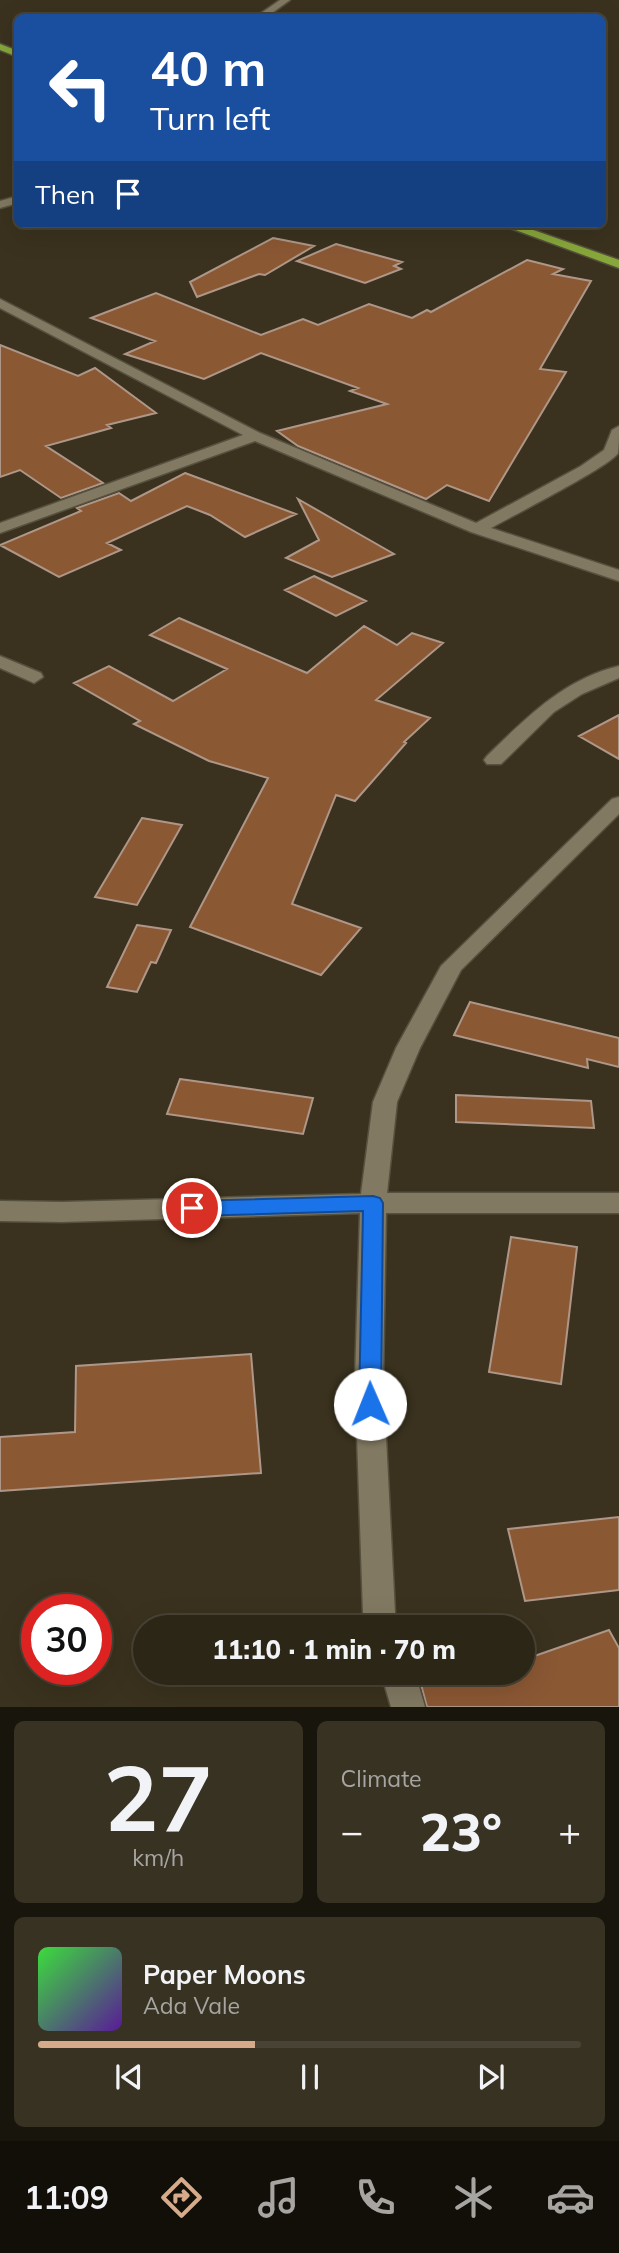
<!DOCTYPE html>
<meta charset="utf-8">
<style>
body{margin:0;font-family:Mulish,sans-serif;background:#383223;color:#f1f3f6;height:100vh;display:flex;flex-direction:column;font-size:26px;white-space:nowrap}
*{box-sizing:border-box;margin:0}
p{font-size:23px;color:#a6a5a1}
.icon{flex:none;width:38px;height:38px;fill:none;stroke:currentColor;stroke-width:2;stroke-linecap:round;stroke-linejoin:round}
.map{position:relative;height:1707px;overflow:hidden}
.panel{display:flex;flex-direction:column;gap:14px;padding:14px;background:#18150c;flex:1}
.panel>*{flex:none}
.hud{position:absolute;left:14px;top:14px;width:592px;height:214px;border-radius:10px;box-shadow:0 7px 28px #0002,0 0 0 2px #484335;background:#1a4fa0;color:#fff;overflow:hidden}
.speed{position:absolute;left:21px;top:1594px;display:flex;gap:14px;font-size:35px;font-weight:700;text-align:center}
.speed>*{display:grid;place-content:center;width:91px;height:91px;border-radius:50%;background:#2c2616;box-shadow:0 7px 28px #0002,0 0 0 2px #484335;line-height:1}
.speed .limit{border:10px solid #d22;background:#fff;color:#111}
.pin{position:absolute;display:grid;place-items:center;width:60px;height:60px;color:#fff;margin:-30px;border:4px solid #fff;border-radius:50%;box-shadow:0 2px 7px #0007}
.me{position:absolute;width:77px;margin:-38px;rotate:359deg;stroke-linejoin:round;filter:drop-shadow(0 0 5px #0008)}
.turn{display:flex;align-items:center;gap:24px;height:147px;padding:0 21px;font-size:32px}
.turn .icon{width:91px;height:91px;stroke-width:2.5}
.turn b{display:block;font-size:49px;line-height:60px}
.then{display:flex;align-items:center;height:66px;padding:0 21px;background:#0003;gap:14px;font-size:26px}
.big{font-size:52px;font-weight:800;line-height:1.1}
.panel .widget{flex:1;display:flex;flex-direction:column;justify-content:center;gap:10px;min-width:0;padding:0 24px;border-radius:10px;background:#383223}
.panel .dial{align-items:center;gap:0}
.dial b{font-size:91px;line-height:1}
.song{display:flex;align-items:center;gap:21px}
.cover{width:84px;height:84px;border-radius:10px;background:linear-gradient(135deg,hsl(120 70% 55%),hsl(270 70% 35%))}
.played{height:7px;border-radius:4px;background:linear-gradient(90deg,#d6ab8b 40%,#484335 40%)}
.keys{display:flex;justify-content:space-around;direction:ltr}
.heat{display:flex;justify-content:space-between;align-items:center;font-size:38px;direction:ltr}
.panel .tiles{flex:1;display:grid;gap:14px;grid-template-columns:1fr 1fr}
.widget:last-child{grid-column:span 2}
.trip{position:absolute;left:133px;top:1615px;width:402px;height:70px;border-radius:35px;background:#2c2616;box-shadow:0 7px 28px #0002,0 0 0 2px #484335;font-weight:800;line-height:70px;text-align:center}
.tab-bar{display:flex;height:112px;justify-content:space-around;align-items:center;background:#120f09;color:#a6a5a1}
.tab-bar .icon{width:49px;height:49px}
.tab-bar .on{color:#d6ab8b}
.tab-bar b{font-size:32px;color:#f1f3f6}
.map>svg:first-child{display:block}
</style>
<div class="map">
<svg width="619" height="1707" viewBox="0 0 619 1707">
<rect width="100%" height="100%" fill="#3a321e"/>
<path fill="#8b5834" stroke="#ae9788" stroke-width="2" d="M273,238L314,246L265,275L259,274L197,297L190,282Z
M336,244L402,262L394,266L401,269L365,283L297,261Z
M527,260L563,269L553,274L591,281L540,369L566,372L489,501L447,485L426,499L298,446L277,431L387,404L350,391L358,388L261,353L204,379L125,354L155,341L91,318L156,293L261,335L303,319L318,325L369,304L412,318L427,310L431,312Z
M0,345L78,376L95,368L156,413L107,425L111,428L46,446L103,483L61,498L20,470L0,477Z
M185,473L296,514L245,537L210,515L187,506L107,543L121,550L59,577L0,545L81,511L77,508L119,493L131,501Z
M298,499L345,526L394,554L332,577L286,558L319,540Z
M314,576L366,601L336,616L285,590Z
M179,618L307,673L364,626L397,645L412,633L443,643L376,700L430,718L404,742L406,743L355,801L336,795L292,904L361,928L321,975L190,927L268,778L209,761L134,724L140,721L74,683L109,666L173,701L227,669L150,635Z
M619,715V759L579,736Z
M142,818L182,825L137,905L95,897Z
M137,925L171,930L156,963L151,962L137,992L107,987Z
M470,1002L619,1038V1067L587,1059L588,1068L454,1035Z
M180,1079L313,1098L303,1134L167,1114Z
M456,1095L591,1101L594,1128L456,1122Z
M511,1237L577,1247L561,1384L489,1372Z
M251,1354L261,1473L0,1491V1437L75,1432L76,1366Z
M619,1517V1590L525,1601L508,1529Z
M609,1630L619,1648V1707H427L418,1673H523V1660Z"/>
<g fill="none" stroke-linecap="round" stroke-linejoin="round">
<g stroke="#56503e" stroke-width="3">
<path id="street" d="M280,0H290L265,18H254Z
M18,196V203L0,208V201Z
M0,299L260,433L476,523L581,466L604,450L612,430L619,426C619,433 619,446 618,453C611,466 510,517 491,528L619,570V581L471,532L255,441L0,533V523L243,435L0,308Z
M0,656L41,673L43,677L34,683L0,668Z
M619,666V678L582,694L554,712L501,764H487L484,760L487,756C526,718 564,679 619,666Z
M619,797V814L461,970L420,1048L397,1102L387,1193H619V1213H386L383,1378L395,1613L400,1628H368L363,1613L355,1378L360,1213L62,1222L0,1221V1201L62,1202L361,1194L373,1102L396,1048L441,966L612,799Z
M381,1673H415L425,1707H391Z"/>
</g>
<g stroke="#56503e" stroke-width="3">
<path id="highway" d="M0,44L18,51V57L0,50Z
M499,224H516L619,260V268Z"/>
</g>
<use href="#street" fill="#827962" fill-rule="evenodd"/>
<use href="#highway" fill="#87a73a" fill-rule="evenodd"/>
</g>
<path fill="#1a73e8" stroke="#114b97" stroke-width="2" d="M373,1196L380,1198L383,1203L381,1404L378,1411L370,1413L362,1411L359,1404L363,1211L192,1216L185,1214L182,1208L185,1203L192,1201Z"/>
</svg>
<div class="speed"><div class="limit">30</div></div>
<div class="pin" style="left:192px;top:1208px;background:#d93025"><svg class="icon" aria-label="arrive" viewBox="0 0 24 24"><path d="M6 21V4h12l-3 4 3 4H6"/></svg></div>
<svg class="me" style="left:370px;top:1404px" viewBox="-20 -20 40 40"><circle r="19" fill="#fff"/><path d="M0-13L10 11 0 6-10 11z" fill="#1a73e8"/></svg>
<div class="trip">11:10 · 1 min · 70 m</div>
<div class="hud">
<div class="turn"><svg class="icon" aria-label="left" viewBox="0 0 24 24"><path d="M17 20v-9H6M10 6l-5 5 5 5"/></svg><div><b>40 m</b>Turn left</div></div>
<div class="then">Then<svg class="icon" aria-label="arrive" viewBox="0 0 24 24"><path d="M6 21V4h12l-3 4 3 4H6"/></svg></div>
</div>
</div>
<section class="panel">
<div class="tiles">
<div class="widget dial"><b>27</b><p>km/h</p></div>
<div class="widget"><p>Climate</p>
<div class="heat"><a>−</a><b class="big">23°</b><a>+</a></div>
</div>
<div class="widget">
<div class="song"><i class="cover"></i><div><b>Paper Moons</b><p>Ada Vale</p></div></div>
<div class="played"></div>
<div class="keys"><svg class="icon" aria-label="previous" viewBox="0 0 24 24"><path d="M18 5L8 12l10 7zM5 5v14"/></svg><svg class="icon" aria-label="pause" viewBox="0 0 24 24"><path d="M8 5v14M16 5v14"/></svg><svg class="icon" aria-label="next" viewBox="0 0 24 24"><path d="M6 5l10 7-10 7zM19 5v14"/></svg></div>
</div>
</div>
</section>
<nav class="tab-bar">
<b>11:09</b>
<svg class="icon on" aria-label="directions" viewBox="0 0 24 24"><path d="M12 3l9 9-9 9-9-9zM9 14v-3h6M13 9l2 2-2 2"/></svg>
<svg class="icon" aria-label="music" viewBox="0 0 24 24"><path d="M9 18V5l10-2v13"/><circle cx="6" cy="18" r="3"/><circle cx="16" cy="16" r="3"/></svg>
<svg class="icon" aria-label="phone" viewBox="0 0 24 24"><path d="M5 4h4l2 5-3 2q2 4 5 5l2-3 5 2v4C11 20 4 13 5 4z"/></svg>
<svg class="icon" aria-label="climate" viewBox="0 0 24 24"><path d="M12 3v18M4 7l16 10M4 17L20 7"/></svg>
<svg class="icon" aria-label="car" viewBox="0 0 24 24"><path d="M5 17H2v-5l4-1 3-4h7l3 4 3 1v5h-3M9 17h6M6 11h13"/><circle cx="7" cy="17" r="2"/><circle cx="17" cy="17" r="2"/></svg>
</nav>
